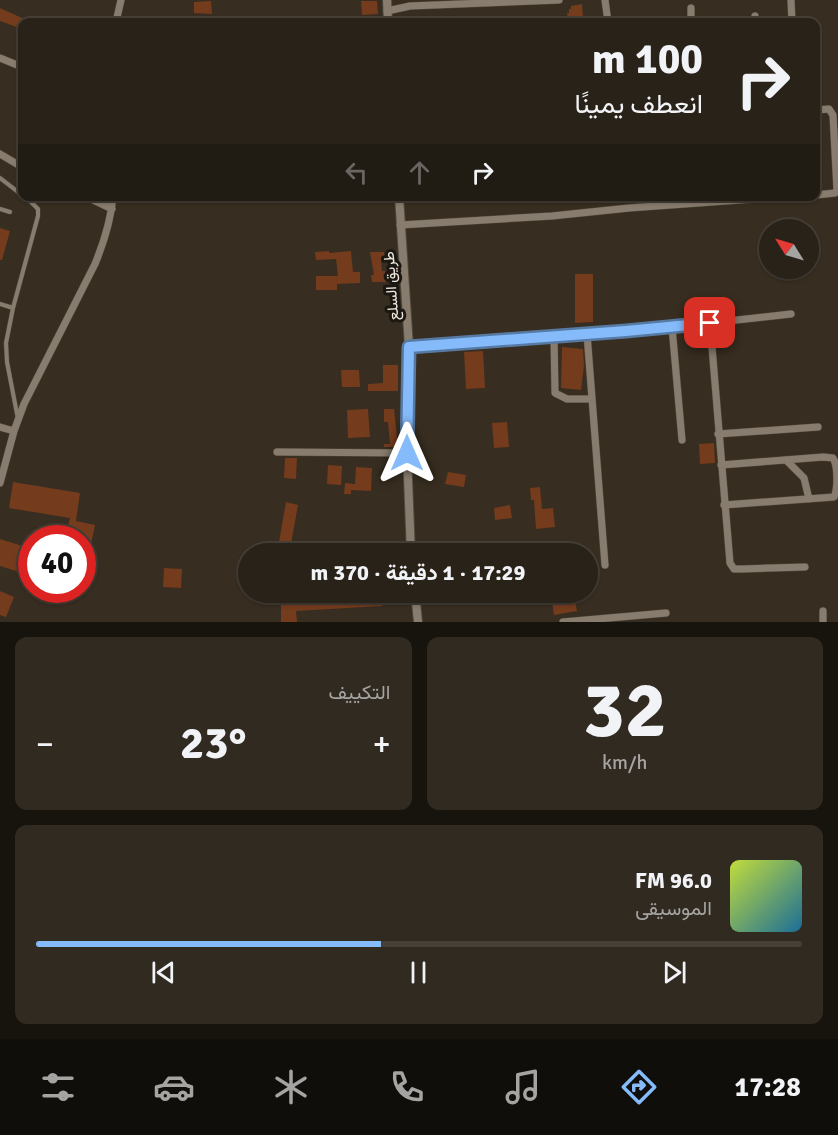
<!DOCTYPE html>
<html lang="ar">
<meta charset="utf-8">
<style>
body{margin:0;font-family:Signika,Vazirmatn,sans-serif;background:#312a21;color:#f1f3f6;direction:rtl;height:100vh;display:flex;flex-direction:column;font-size:22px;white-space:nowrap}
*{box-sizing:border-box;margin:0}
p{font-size:20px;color:#a5a4a2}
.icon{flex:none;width:33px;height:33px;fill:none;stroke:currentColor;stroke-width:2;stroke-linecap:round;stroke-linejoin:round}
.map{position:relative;height:622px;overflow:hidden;direction:ltr}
.side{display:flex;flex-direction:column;gap:15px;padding:15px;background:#17130d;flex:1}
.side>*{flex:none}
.top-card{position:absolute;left:18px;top:18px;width:802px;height:183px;border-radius:12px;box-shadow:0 2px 4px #0004,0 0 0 2px #453f37;direction:rtl;background:#292218;color:#f1f3f6;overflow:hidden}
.needle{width:39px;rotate:307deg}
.buttons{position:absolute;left:759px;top:219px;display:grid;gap:12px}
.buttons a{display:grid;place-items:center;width:60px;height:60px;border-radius:50%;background:#292218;box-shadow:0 2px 4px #0004,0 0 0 2px #453f37;font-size:30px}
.speed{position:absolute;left:18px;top:525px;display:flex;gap:12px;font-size:30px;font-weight:700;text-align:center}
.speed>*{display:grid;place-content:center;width:78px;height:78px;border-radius:50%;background:#292218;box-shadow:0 2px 4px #0004,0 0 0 2px #453f37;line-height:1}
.speed .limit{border:9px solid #d22;background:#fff;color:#111}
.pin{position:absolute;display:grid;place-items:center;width:51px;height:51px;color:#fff;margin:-26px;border-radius:12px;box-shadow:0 3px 9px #0006}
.me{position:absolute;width:66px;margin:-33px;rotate:0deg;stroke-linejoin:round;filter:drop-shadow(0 0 4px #0008)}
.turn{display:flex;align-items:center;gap:21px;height:126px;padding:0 18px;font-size:27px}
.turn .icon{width:78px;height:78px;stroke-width:2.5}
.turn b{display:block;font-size:42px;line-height:51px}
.lanes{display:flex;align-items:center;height:57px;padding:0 18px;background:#0003;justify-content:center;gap:30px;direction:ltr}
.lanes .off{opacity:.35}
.big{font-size:45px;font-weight:700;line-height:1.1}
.side .card{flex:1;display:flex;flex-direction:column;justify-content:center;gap:9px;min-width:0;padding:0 21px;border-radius:12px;background:#312a21}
.side .dial{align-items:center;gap:0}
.dial b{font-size:78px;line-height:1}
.song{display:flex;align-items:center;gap:18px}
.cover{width:72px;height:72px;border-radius:9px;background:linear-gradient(135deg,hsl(70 70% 55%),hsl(200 70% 35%))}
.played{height:6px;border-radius:3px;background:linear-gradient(90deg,#85bbfb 45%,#453f37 45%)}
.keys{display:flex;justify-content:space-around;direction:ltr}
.heat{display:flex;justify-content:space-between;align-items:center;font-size:33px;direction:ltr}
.side .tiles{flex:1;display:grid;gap:15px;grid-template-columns:1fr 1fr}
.card:last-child{grid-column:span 2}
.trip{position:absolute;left:238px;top:543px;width:360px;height:60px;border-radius:30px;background:#292218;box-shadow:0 2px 4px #0004,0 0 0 2px #453f37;font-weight:700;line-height:60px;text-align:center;direction:rtl}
.menu{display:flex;height:96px;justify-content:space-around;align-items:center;background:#100e0a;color:#a5a4a2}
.menu .icon{width:42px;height:42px}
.menu .current{color:#85bbfb}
.menu b{font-size:27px;color:#f1f3f6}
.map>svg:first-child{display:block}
</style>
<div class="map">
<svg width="838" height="622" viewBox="0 0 838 622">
<rect width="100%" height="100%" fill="#372d20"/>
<path fill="#743b1d" d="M211,1L212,14L194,13V2Z
M361,1H377L378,14L362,15Z
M582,4L583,16L582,19H568L567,13H569V9H571V6Z
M0,8L22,18V29L0,21Z
M0,228L10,231L2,260H0Z
M329,251V253L351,251L353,272H360V283L337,284V290H316V276H338L336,259L316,260L315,252Z
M370,252H384V258H381L382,271H385L386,282H372L371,275H374Z
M575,274H593V322L575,323Z
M562,347L583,349L584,366L581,390L561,388Z
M483,351L485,388L466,389L464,352Z
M383,365H398V391H368V384L383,383Z
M341,370H359L360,387H342Z
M368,409L370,437L348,438L347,410Z
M384,409H394L398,447H384V444H390L388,422H384Z
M507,422L509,447L494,448L492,423Z
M714,443L715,463L700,464L699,444Z
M285,458H297L296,479L284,478Z
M328,465L342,466L341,485L327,484Z
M356,467L372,468L371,491L351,490V494H344L345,483L355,484Z
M448,472L466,475L464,487L445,484Z
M13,482L80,493L76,521L95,525L85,573L82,572V538H65L70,518L9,508Z
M540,487L542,509L553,508L555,527L536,529L534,500H531L530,488Z
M286,502L298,505L291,544L279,542Z
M510,505L512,518L495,520L494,508Z
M0,539L32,549V576L0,566Z
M400,541L401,554H377L376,543Z
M164,568L182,569L181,588L163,587Z
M0,591L14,597L6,617L0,615Z
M290,592H382V606L296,611L297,622H281V604L291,603Z
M565,592H573L577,611L554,615L551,595Z"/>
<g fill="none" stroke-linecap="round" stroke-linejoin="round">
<g stroke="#51493d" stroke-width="5">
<path id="service" d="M0,178L22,195
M0,209L10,212
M0,304L13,308
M18,419L7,362L6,343L13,308L38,216V209L25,196"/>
</g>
<g stroke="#51493d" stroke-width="8">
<path id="minor" d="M605,0L608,22
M791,0L792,22
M691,8V22
M387,11L410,6L559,0
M755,16V22
M116,22L121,0
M0,58L22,67
M816,110L829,109L833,115L837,190L835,193L816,195
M0,154L22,167
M85,196L112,209
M400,225L552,216L629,208L796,196
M710,323L730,563L734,569H742L805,567
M672,327L682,440
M587,334L605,565
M554,337L555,393L567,399H592
M409,347L646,330L791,314
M0,427L14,431
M718,434L818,427
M277,452L407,453
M786,460L804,478L809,499
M721,465L823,457L833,458C838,466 838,489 834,497L724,505
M0,483L14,431L24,404L95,264C104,242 111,221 113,196
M823,611V622
M563,622L666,613"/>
</g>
<g stroke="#51493d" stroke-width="10">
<path id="tertiary" d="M387,0L388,22
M399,196L409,347L407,453L411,554
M415,592L418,622"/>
</g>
<use href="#service" stroke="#877c6d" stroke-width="4"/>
<use href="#minor" stroke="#877c6d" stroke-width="7"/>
<use href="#tertiary" stroke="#877c6d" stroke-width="8"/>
</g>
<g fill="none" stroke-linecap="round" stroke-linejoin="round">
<g stroke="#567aa3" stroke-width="15">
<path id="route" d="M407,453L409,347L626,331L710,323"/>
</g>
<use href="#route" stroke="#85bbfb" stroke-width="10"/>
</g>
<g text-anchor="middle" stroke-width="6" stroke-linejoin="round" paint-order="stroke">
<g font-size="15" fill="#f0e9e1" stroke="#1b1711">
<text transform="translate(391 286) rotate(-94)" y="5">طريق السلع</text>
</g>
</g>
</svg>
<div class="buttons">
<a><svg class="needle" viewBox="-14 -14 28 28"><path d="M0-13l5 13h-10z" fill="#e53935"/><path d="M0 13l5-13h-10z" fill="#a5a4a2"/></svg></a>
</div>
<div class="speed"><div class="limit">40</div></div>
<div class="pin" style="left:710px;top:323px;background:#d93025"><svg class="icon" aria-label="arrive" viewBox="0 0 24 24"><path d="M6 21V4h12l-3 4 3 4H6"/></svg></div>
<svg class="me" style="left:407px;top:453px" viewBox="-20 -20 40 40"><path d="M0-17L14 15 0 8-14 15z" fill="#85bbfb" stroke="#fff" stroke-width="4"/></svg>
<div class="trip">17:29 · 1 دقيقة · 370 m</div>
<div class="top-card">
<div class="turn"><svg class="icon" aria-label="right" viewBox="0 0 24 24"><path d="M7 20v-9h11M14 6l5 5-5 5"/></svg><div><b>100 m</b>انعطف يمينًا</div></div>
<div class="lanes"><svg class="icon off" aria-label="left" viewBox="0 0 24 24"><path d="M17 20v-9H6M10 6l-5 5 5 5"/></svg><svg class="icon off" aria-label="ahead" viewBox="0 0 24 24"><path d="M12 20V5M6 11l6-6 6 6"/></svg><svg class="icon" aria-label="right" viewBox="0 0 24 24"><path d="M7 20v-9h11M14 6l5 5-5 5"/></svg></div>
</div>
</div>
<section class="side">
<div class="tiles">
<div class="card dial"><b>32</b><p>km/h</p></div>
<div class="card"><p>التكييف</p>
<div class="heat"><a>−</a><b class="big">23°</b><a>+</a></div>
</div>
<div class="card">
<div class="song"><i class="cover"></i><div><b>96.0 FM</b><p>الموسيقى</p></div></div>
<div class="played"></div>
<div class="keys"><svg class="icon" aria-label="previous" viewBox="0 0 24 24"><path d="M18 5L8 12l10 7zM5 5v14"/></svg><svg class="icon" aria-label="pause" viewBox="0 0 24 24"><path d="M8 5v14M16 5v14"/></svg><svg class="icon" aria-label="next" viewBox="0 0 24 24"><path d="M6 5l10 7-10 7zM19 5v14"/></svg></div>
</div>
</div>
</section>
<nav class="menu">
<b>17:28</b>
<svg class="icon current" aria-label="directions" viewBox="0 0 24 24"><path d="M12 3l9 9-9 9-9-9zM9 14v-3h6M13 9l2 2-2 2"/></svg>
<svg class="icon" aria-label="music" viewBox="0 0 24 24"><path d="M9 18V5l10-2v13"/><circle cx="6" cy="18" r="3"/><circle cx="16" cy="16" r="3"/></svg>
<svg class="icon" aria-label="phone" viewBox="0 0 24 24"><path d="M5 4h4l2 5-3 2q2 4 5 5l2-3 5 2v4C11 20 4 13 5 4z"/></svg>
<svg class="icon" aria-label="climate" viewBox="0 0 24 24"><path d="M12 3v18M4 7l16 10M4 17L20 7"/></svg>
<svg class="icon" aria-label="car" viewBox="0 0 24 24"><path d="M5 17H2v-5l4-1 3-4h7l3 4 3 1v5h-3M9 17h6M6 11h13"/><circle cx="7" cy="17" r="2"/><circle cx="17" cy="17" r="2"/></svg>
<svg class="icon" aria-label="filters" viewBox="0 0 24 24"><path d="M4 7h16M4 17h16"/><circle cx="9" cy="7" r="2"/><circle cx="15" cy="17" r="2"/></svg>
</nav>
